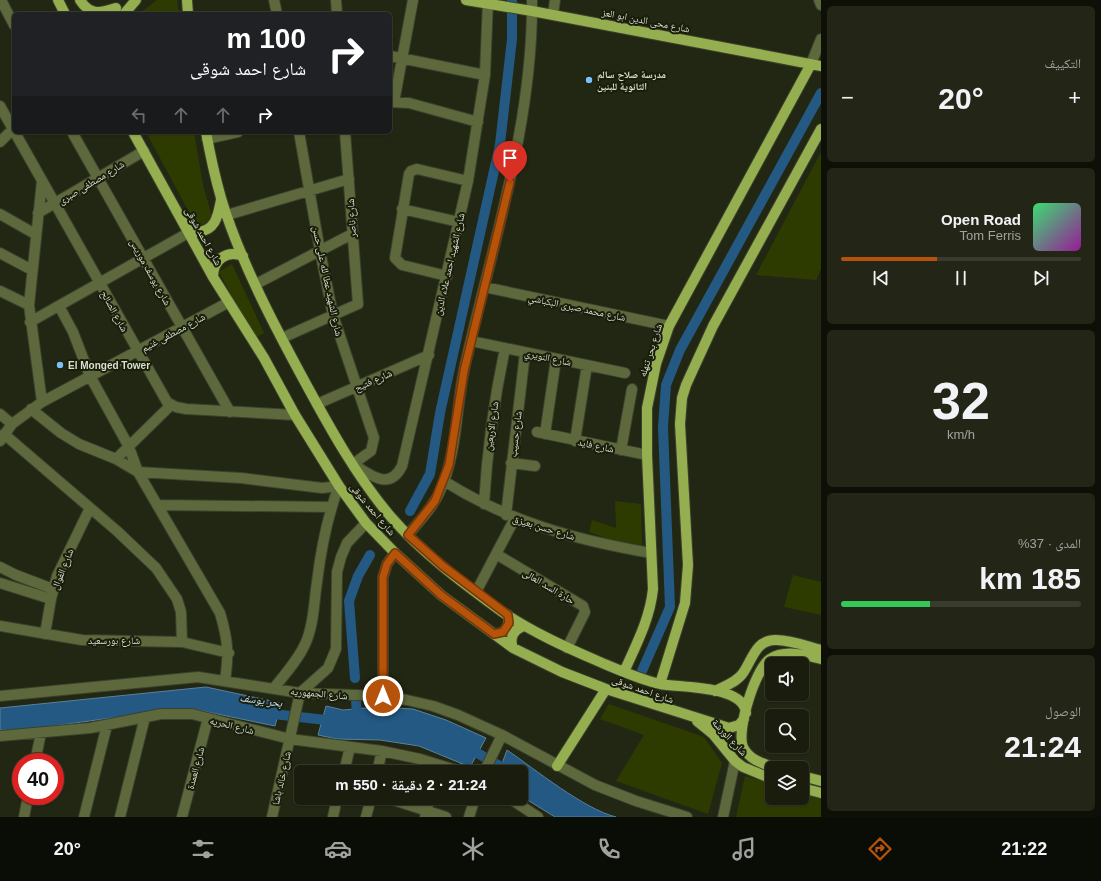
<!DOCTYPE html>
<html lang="ar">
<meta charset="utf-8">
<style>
body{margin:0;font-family:Arial,"Noto Naskh Arabic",sans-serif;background:#232617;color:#f1f3f6;direction:rtl;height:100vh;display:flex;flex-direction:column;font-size:15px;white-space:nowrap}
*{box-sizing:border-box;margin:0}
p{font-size:13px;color:#9fa29e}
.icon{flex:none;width:22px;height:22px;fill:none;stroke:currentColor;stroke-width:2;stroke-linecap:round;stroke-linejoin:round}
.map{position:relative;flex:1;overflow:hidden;direction:ltr}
.side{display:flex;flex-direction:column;gap:6px;padding:6px;background:#0e1008;width:280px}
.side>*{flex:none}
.top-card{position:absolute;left:12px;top:12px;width:380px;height:122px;border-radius:6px;box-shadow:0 1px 3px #0004,0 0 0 1px #383b2e;direction:rtl;background:#202124;color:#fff;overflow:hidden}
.controls{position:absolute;left:765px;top:657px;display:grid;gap:8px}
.controls a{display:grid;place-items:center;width:44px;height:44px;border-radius:6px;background:#1a1d0e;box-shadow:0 1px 3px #0004,0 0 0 1px #383b2e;font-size:20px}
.speed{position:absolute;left:12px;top:753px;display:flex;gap:8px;font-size:20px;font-weight:700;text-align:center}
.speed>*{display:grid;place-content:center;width:52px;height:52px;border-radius:50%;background:#1a1d0e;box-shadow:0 1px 3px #0004,0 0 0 1px #383b2e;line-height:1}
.speed .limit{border:6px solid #d22;background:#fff;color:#111}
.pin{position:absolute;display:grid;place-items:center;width:34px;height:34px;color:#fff;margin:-41px -17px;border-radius:50% 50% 50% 0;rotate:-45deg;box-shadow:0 0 4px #0007}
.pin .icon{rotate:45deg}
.me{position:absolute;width:44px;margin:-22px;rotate:0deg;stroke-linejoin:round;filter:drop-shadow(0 0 3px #0008)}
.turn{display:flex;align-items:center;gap:14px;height:84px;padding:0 20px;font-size:18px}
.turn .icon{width:52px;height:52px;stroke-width:2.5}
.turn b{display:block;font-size:28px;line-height:34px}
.lanes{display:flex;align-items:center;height:38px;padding:0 20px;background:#0003;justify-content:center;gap:20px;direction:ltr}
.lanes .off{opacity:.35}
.big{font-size:30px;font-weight:600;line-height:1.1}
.side .card{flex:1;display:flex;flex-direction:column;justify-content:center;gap:6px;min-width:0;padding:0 14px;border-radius:6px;background:#232617}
.side .dial{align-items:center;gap:0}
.dial b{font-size:52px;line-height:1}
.song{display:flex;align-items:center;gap:12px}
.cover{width:48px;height:48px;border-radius:6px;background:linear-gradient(135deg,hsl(140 70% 55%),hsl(300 70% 35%))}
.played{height:4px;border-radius:2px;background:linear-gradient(90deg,#b45309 40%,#383b2e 40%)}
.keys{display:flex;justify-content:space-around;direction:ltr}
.heat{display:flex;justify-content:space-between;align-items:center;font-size:22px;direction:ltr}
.charge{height:6px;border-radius:3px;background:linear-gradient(90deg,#34c759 37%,#383b2e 0)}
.trip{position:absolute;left:294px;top:765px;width:234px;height:40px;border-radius:6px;background:#1a1d0e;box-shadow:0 1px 3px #0004,0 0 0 1px #383b2e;font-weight:600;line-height:40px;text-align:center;direction:rtl}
.tabs{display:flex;height:64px;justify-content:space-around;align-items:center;background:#0a0c06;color:#9fa29e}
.tabs .icon{width:28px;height:28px}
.tabs .active{color:#b45309}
.tabs b{font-size:18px;color:#f1f3f6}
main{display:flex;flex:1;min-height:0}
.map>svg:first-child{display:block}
</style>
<main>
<section class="side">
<div class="card"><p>التكييف</p>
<div class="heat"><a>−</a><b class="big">20°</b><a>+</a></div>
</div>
<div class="card">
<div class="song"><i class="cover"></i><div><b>Open Road</b><p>Tom Ferris</p></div></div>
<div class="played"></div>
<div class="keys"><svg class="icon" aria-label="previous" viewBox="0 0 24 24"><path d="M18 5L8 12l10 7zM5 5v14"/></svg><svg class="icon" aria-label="pause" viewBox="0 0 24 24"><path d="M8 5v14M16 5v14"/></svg><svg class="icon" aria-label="next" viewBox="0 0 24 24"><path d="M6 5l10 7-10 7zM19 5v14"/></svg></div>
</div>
<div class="card dial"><b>32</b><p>km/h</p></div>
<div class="card"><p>المدى · 37%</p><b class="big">185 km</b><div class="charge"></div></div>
<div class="card"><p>الوصول</p><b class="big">21:24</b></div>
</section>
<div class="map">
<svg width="821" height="817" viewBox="0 0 821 817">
<rect width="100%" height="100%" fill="#222713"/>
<path fill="#2e3b00" d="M157,0H177L179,14H139Z
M146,132H194L203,185L213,220L197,227Z
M821,152V269L816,280L756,275Z
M232,264L264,333L255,338L219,272Z
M615,501L641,504L642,545L615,541L589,532L592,520L616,528Z
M793,575L821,582V615L784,607Z
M609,704L704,737L722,763L708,814L616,781L644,735L600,719Z
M745,776L772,784V798H802V793L821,799V817H736Z"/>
<path fill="#235982" stroke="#5a819a" d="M206,687L281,703L275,726L193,709L147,713L17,731L0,730V708Z
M326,706L343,710L378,707L413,709L446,720L486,738L470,767L419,746L380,740L337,739L318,735Z
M507,750C536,770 584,809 616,817H555L521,796V772H499Z"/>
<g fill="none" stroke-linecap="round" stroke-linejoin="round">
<path stroke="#235982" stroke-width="10" d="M410,511L430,474L440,413L500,144L512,39V0
M642,671L670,607L663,427L666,385L680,350L821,93
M355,678L349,601L358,576L370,555
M356,698L357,722
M265,713L334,721
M467,747L510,772"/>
<g stroke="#3c412e" stroke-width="12">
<path id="minor" d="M1,0L14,25
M274,0L277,14
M336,0L337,14
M819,0L821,5
M553,14L555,0
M390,56L485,75
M811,64L821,39
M390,102L409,103L478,122
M394,102L413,0
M0,106L167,402L176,407L186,409L295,415
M72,132L230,412
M299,132L320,251L333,315L374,438L371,451L353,464C369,474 389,492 402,466L468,181L485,75L488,0
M207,139L238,132
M0,142L14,128
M402,209L459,222
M38,213L144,151
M0,214L35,234
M227,215L349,179
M0,253L32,270
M447,276L402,265L395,258L409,174L411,171L417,169L468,181
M256,284L352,234
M484,287L669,326
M0,291L29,305
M59,306L73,332L90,376L129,447L138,472L220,613C228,640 229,653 225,681
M30,322L188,233
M282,338L358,304L345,132
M471,341L625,373
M42,402L29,305L42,181
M317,404L429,355
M31,409L61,433L79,444L116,459L138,472L241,478L322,488L339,486C327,517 321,549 317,582C314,601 314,624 306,642C299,659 285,674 274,688
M0,414L12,424
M537,432L647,455
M4,434L117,531L156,568L177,599L181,612L182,642
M545,434L556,359
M0,441L12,424L42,402L229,302
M575,441L587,365
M621,450L632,389
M116,459L171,405
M511,463L535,466
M444,481C509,522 576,540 651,553
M484,504C487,451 494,400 505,348
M157,505L331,507
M506,515L525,353
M408,535C419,521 433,508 440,491C457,454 456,410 464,370C491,248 533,127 532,0
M496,554L583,606L585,612L567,648
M0,567L16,575L53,589
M0,583L51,599
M476,592L515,518
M0,626L82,640L182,642L229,653
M45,634L51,599L57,576L90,508
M0,696L198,677L300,693L383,696L407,700L433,706L458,715L502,735L595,785L636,801L687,817
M383,696V577L387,564L395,553
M0,736L90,728L161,714H192L290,739L382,751L420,759L462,772
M35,762L41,733
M344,772L350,747
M377,772L382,751
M484,772L502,735
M387,798L446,817
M509,798L538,817
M24,817L28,796
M84,817L107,725
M120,817L145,717
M182,817L208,718
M272,817L300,693L328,668L336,649L337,572L341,557L347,543L366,523
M333,817L337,798
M366,817L371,798
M425,817L430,798
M469,817L475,798
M723,817L735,761"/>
</g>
<g stroke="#3c412e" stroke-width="12">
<path id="major" d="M58,0L65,14
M80,0C90,16 101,13 116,8
M187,0L188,14
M466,0L532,11L821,66
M124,14L136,0
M133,132L213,277L264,358L295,415L339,486L366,523L395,553L441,595L513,648L562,672L606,689L729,728L739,725L744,719
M206,132C210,154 215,177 221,198C240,261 275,327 306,384C331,430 357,477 391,517C422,553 463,583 501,611C532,632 565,647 600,662C619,670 639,679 660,684C681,688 744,685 746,713
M185,226L197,232C216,231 218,215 221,200
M213,277C213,259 227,250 243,256
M494,634C505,634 511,626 508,615
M513,648C509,638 514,628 525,626
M624,672C636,645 650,619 653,589L647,455V408L656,364L669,326L811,64
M660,684L685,603L688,565L680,424L682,398L686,385L713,326L821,129
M715,691C725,686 737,682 743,673C753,659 755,640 776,640C791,640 806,646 821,650
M697,721L713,734L735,761L743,767L772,779
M557,766L606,689
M776,768C764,764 749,760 743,747C736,731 755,669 770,659C785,649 805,655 821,659
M802,776L821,781
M802,788L821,793"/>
</g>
<use href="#minor" stroke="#5d693d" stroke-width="10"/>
<use href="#major" stroke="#95ae4f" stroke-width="10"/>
</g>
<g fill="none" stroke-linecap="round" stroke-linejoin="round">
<g stroke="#753606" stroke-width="10">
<path id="route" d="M383,696V577L387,564L395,553L441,595L494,634L503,632L509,623L508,615L443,566L408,535L435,501L449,465L464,371L510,182"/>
</g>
<use href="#route" stroke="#b45309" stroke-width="7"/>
</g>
<g fill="#7abff8" stroke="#181e0a" stroke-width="1.5">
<circle cx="589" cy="80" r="4"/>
<circle cx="60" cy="365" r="4"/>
</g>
<g text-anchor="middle" stroke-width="4" stroke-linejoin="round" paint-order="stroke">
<g font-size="10" fill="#dbdfd2" stroke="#181e0a">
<text transform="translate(646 20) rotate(11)" y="4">شارع محى الدين ابو العز</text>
<text transform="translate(91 182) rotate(-31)" y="4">شارع مصطفى صبرى</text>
<text transform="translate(351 218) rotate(-93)" y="4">شارع ناصر</text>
<text transform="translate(204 236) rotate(61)" y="4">شارع احمد شوقى</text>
<text transform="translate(449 264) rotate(-77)" y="4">شارع الشهيد احمد علاء الدين</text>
<text transform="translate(151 272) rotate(61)" y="4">شارع يوسف موريس</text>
<text transform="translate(328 281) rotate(78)" y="4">شارع الشهيد عطا لله على حسن</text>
<text transform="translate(577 307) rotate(12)" y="4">شارع محمد صبرى البكباشي</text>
<text transform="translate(115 311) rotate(61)" y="4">شارع الصالح</text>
<text transform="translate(173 332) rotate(-28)" y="4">شارع مصطفى غنيم</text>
<text transform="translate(650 350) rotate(-72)" y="4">شارع بحر تنهله</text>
<text transform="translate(548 357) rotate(12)" y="4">شارع النويري</text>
<text transform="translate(373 380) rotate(-24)" y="4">شارع فتيح</text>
<text transform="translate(491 426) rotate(-82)" y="4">شارع الاربعين</text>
<text transform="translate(515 434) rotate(-83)" y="4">شارع حسيب</text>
<text transform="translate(596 445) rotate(12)" y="4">شارع فايد</text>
<text transform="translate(373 509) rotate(50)" y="4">شارع احمد شوقى</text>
<text transform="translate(544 527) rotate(17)" y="4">شارع حسن بعيزق</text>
<text transform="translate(62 569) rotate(-68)" y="4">شارع الفوال</text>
<text transform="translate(549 586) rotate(31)" y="4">حارة السد العالى</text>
<text x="114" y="644">شارع بورسعيد</text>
<text transform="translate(643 689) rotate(19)" y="4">شارع احمد شوقى</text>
<text transform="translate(319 693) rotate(5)" y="4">شارع الجمهوريه</text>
<text transform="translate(232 725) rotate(14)" y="4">شارع الحريه</text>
<text transform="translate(730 737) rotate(47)" y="4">شارع الورشة</text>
<text transform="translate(195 768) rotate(-75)" y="4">شارع العمدة</text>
<text transform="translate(281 778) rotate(-77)" y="4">شارع خالد باشا</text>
</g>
<g font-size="10" font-weight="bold" fill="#dbdfd2" stroke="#181e0a" text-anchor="start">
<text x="597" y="78">مدرسة صلاح سالم<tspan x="597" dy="12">الثانوية للبنين</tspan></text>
<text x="68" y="369">El Monged Tower</text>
</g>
<g font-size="11" font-style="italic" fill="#c8e5ff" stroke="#181e0a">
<text transform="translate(261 700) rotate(8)" y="4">بحر يوسف</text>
</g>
</g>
</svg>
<div class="controls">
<a><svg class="icon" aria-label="sound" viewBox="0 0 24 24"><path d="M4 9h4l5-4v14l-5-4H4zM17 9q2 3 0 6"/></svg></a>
<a><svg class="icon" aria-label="search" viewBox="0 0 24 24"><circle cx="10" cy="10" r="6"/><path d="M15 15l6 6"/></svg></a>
<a><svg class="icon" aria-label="layers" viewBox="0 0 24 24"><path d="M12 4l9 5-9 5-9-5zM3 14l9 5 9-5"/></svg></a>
</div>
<div class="speed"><div class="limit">40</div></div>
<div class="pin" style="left:510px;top:182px;background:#d93025"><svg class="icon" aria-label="arrive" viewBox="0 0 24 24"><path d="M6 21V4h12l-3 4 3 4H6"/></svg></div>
<svg class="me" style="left:383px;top:696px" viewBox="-20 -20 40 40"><circle r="17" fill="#b45309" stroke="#fff" stroke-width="3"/><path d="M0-11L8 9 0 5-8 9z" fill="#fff"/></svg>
<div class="trip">21:24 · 2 دقيقة · 550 m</div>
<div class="top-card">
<div class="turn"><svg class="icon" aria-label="right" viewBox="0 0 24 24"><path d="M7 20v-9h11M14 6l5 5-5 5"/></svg><div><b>100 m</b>شارع احمد شوقى</div></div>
<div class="lanes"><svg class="icon off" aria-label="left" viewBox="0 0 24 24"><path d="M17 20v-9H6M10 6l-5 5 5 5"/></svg><svg class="icon off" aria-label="ahead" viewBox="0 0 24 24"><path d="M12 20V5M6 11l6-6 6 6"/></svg><svg class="icon off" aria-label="ahead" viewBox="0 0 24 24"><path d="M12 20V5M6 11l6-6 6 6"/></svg><svg class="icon" aria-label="right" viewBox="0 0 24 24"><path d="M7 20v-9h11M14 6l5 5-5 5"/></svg></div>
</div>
</div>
</main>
<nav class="tabs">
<b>21:22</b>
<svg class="icon active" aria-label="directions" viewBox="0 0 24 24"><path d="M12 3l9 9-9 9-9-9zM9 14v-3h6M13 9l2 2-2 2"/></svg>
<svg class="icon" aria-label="music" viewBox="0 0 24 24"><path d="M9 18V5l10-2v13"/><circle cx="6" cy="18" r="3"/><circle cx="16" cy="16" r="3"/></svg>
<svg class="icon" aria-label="phone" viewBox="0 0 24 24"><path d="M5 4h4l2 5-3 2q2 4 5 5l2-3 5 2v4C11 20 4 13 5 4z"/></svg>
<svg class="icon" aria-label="climate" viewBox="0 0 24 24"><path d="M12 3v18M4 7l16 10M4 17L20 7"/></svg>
<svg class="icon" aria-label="car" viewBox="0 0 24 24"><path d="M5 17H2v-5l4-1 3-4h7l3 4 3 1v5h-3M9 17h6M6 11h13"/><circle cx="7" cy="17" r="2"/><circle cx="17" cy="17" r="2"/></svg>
<svg class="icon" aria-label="filters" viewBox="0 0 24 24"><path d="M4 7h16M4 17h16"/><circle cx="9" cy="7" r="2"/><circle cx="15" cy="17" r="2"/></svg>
<b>20°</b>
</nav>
